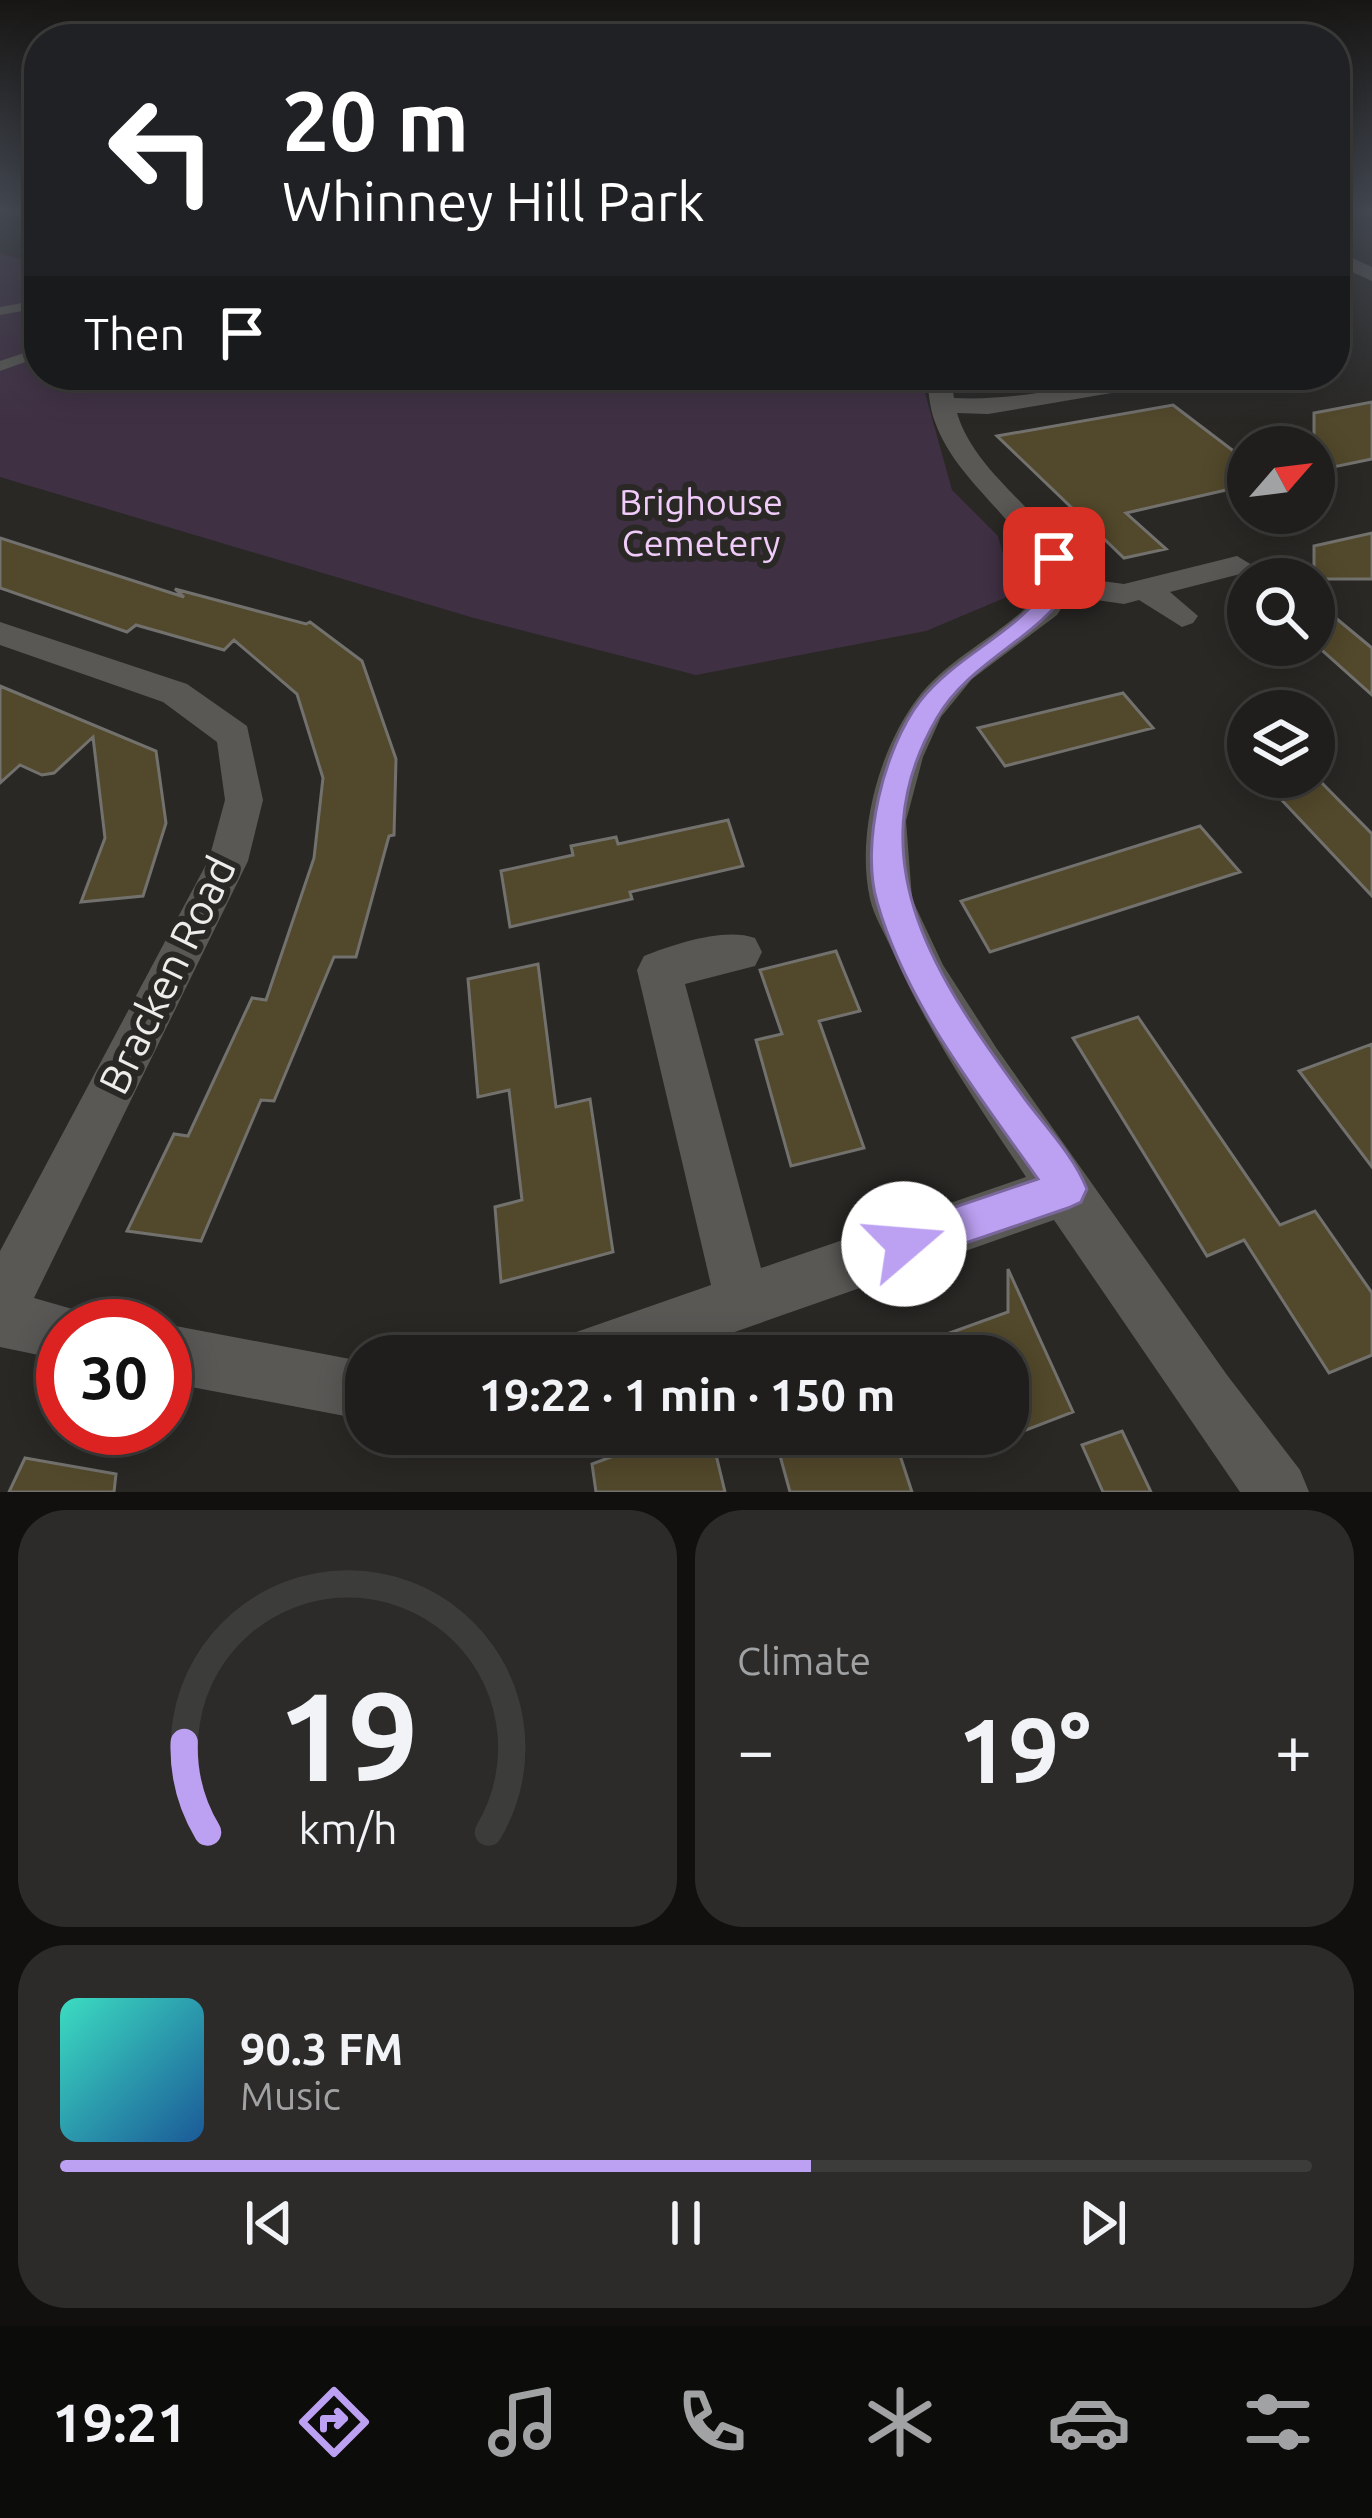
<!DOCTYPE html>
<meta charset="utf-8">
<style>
body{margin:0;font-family:Ubuntu,sans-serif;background:#2c2b29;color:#f1f3f6;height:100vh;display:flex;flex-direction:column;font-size:45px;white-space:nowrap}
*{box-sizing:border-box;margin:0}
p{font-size:39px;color:#a1a2a3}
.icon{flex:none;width:66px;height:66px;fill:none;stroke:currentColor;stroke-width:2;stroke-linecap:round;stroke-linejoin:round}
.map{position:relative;height:1492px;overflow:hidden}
.drawer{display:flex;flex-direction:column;gap:18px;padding:18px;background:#11100f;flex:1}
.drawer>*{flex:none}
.guide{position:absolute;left:24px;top:24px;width:1326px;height:366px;border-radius:48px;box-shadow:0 6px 30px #0003,0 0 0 3px #3c3c3b;background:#202124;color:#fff;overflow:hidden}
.needle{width:78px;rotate:62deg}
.controls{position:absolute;left:1227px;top:426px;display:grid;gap:24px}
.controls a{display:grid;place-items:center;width:108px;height:108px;border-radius:50%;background:#1f1e1c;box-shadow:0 6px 30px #0003,0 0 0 3px #3c3c3b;font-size:60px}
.speed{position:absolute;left:36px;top:1299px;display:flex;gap:24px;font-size:60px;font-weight:700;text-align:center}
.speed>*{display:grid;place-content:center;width:156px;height:156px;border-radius:50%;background:#1f1e1c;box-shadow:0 6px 30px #0003,0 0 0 3px #3c3c3b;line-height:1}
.speed .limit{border:18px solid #d22;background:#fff;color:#111}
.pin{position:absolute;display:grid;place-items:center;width:102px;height:102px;color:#fff;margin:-51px;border-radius:24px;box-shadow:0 6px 18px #0006}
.me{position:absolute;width:132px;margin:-66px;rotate:72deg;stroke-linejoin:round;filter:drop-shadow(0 0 9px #0008)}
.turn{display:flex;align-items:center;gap:42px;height:252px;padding:0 60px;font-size:54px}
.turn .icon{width:156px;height:156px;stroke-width:2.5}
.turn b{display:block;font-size:84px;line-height:102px}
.then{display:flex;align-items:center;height:114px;padding:0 60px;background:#0003;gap:24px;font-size:45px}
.big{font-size:90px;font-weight:700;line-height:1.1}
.drawer .tile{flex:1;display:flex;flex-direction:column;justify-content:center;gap:18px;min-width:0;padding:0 42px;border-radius:48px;background:#2c2b29}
.drawer .dial{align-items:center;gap:0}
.dial svg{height:312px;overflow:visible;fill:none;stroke:#3c3c3b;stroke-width:7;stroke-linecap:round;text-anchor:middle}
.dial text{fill:#f1f3f6;stroke:none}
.song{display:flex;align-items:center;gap:36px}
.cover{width:144px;height:144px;border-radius:18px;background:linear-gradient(135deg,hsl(170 70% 55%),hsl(210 70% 35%))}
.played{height:12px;border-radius:6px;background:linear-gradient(90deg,#bca0f2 60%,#3c3c3b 60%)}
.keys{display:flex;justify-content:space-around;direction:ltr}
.heat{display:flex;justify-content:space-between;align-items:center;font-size:66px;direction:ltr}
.drawer .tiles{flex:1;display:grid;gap:18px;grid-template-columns:1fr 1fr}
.tile:last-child{grid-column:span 2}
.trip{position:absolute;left:345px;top:1335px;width:684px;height:120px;border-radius:48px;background:#1f1e1c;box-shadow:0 6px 30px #0003,0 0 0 3px #3c3c3b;font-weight:700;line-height:120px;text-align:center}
.dock{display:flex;height:192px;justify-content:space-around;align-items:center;background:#0c0c0b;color:#a1a2a3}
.dock .icon{width:84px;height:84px}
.dock .current{color:#bca0f2}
.dock b{font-size:54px;color:#f1f3f6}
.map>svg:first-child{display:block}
</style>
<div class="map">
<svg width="1372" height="1492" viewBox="0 0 1372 1492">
<rect width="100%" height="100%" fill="#292825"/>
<path fill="#403044" d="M0,253L39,265V375H920L952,490L998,536L1014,594L926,631L696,675L474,618L0,477Z"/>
<path fill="#52482b" stroke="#72716e" stroke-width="3" d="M1372,402V459L1314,471V413Z
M1173,405L1248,462V485L1126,513L1166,549L1124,558L997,436Z
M1372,533V579H1314V546Z
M0,538L184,597L175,589L306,624L310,622L362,661L396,759L394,835L389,836L356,957H334L274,1101L261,1100L201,1241L127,1231L174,1134L188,1136L252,998L266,1000L314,858L323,778L297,694L234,640L224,650L136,625L127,632L0,588Z
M1314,600L1372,648V695L1314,643Z
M0,686L156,751L166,823L143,896L81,902L105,838L93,737L54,773L42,775L20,765L0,783Z
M1123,693L1153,728L1005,766L978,728Z
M1260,777H1316L1372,834V896Z
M728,820L743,866L630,892L632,899L510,927L501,871L573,855L571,846L616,837L618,844Z
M1200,826L1240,872L990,952L961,901Z
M836,951L860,1011L819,1021L864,1148L791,1166L756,1040L782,1034L760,970Z
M538,964L556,1107L590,1099L613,1252L501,1282L495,1207L522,1200L509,1090L478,1097L468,979Z
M1138,1017L1280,1225L1315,1211L1372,1293V1355L1329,1373L1244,1240L1207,1256L1073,1038Z
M1372,1044V1167L1299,1071Z
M1008,1269L1073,1412L1008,1437V1356L897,1352L1008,1312Z
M1122,1431L1151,1492H1103L1082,1445Z
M673,1434H711L725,1492H596L592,1464Z
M774,1434H893L912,1492H790Z
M25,1458L116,1474L114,1492H9Z"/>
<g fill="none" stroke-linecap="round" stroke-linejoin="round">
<path fill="#595855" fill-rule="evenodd" d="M39,300V308L0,315V307Z
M39,348V357L0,371V361Z"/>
<path fill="#595855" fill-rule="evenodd" d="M1335,250L1372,267V281L1335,264Z
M926,375H950L954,398C1032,402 1109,375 1188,375L1176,382L988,414L957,413C977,479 1050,511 1072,577L1124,584L1237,556L1252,565L1248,572L1170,592L1198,616L1193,623L1182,627L1139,600L1124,604L1069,596L1057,615L972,679L941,717L923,757L906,821L912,899L943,965L997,1049L1227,1375L1300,1470L1309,1492H1240L1054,1220L666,1356H556L565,1336L711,1285L637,970L644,956C674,944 725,927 755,938L762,952L755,966L685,984L761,1268L1026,1177C977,1104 927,1031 892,950C885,934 874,916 870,899C856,836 878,751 917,699C952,652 1017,629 1045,585C1025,519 958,486 935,422C929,407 929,390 926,375Z
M0,622L187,684L247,726L263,800L248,861L34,1298L83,1312L89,1326H63V1360L0,1347V1251L209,859L225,800L217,742L163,702L0,645Z
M165,1324L366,1362V1420L165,1382V1326H161Z"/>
</g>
<linearGradient id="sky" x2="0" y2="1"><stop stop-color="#171614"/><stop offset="0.5" stop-color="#434851"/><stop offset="1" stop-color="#434851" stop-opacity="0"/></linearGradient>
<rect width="1372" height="421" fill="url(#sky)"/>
<path fill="#bca0f2" stroke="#7a689d" stroke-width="3" d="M1054,551L1066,558L1072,585C1037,640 970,661 937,718C853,862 940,983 1025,1099C1046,1127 1074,1156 1087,1189L1081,1202L1068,1208L904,1264L890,1258L884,1244L890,1229L1038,1179C978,1094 906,1004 877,902C860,844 884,748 920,701C956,655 1017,633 1049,585L1043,558Z"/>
<g text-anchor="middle" stroke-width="12" stroke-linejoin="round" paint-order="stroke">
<g font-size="36" fill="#f1ccfb" stroke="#292825">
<text x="701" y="515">Brighouse<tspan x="701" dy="41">Cemetery</tspan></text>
</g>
<g font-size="42" fill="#edecea" stroke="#292825">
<text transform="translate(167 975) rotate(-64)" y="15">Bracken Road</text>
</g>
</g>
</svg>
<div class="controls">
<a><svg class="needle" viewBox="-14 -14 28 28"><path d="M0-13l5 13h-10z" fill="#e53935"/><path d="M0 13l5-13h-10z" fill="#a1a2a3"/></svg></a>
<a><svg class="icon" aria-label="search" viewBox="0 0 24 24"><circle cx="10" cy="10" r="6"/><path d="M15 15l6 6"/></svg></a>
<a><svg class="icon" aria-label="layers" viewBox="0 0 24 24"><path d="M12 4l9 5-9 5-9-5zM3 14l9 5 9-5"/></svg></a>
</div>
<div class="speed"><div class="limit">30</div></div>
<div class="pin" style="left:1054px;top:558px;background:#d93025"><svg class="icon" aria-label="arrive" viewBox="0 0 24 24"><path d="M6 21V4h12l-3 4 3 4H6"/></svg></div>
<svg class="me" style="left:904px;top:1244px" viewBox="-20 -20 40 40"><circle r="19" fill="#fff"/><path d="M0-13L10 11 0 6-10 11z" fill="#bca0f2"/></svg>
<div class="trip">19:22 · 1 min · 150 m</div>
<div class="guide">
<div class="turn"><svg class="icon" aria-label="left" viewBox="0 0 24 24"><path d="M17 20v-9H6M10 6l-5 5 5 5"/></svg><div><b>20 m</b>Whinney Hill Park</div></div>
<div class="then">Then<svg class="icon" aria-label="arrive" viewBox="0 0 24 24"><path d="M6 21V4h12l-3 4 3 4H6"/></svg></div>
</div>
</div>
<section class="drawer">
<div class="tiles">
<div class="tile dial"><svg viewBox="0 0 100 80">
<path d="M14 69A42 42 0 1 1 86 69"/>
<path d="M14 69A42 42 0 0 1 8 46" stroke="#bca0f2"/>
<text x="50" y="56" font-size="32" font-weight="700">19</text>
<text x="50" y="72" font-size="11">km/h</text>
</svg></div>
<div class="tile"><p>Climate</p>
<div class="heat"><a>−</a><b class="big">19°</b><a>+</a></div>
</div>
<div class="tile">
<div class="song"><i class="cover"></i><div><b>90.3 FM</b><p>Music</p></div></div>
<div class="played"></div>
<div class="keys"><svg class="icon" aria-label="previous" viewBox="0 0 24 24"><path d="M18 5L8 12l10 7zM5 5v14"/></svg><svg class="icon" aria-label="pause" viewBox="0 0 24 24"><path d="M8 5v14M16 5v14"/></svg><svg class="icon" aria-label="next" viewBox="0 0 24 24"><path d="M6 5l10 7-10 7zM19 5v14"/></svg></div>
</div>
</div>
</section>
<nav class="dock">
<b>19:21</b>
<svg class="icon current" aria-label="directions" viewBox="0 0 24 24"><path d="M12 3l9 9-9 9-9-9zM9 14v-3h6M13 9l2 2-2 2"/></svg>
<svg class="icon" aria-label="music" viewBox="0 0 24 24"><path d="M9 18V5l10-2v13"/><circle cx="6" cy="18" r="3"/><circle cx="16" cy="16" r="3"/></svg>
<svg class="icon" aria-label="phone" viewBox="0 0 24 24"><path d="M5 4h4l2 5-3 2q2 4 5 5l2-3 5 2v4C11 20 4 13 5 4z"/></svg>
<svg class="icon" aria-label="climate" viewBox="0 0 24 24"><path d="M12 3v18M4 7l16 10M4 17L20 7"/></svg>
<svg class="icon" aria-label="car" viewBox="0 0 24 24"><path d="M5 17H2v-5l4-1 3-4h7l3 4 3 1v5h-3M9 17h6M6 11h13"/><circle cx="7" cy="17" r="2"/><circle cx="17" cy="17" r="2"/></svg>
<svg class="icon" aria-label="filters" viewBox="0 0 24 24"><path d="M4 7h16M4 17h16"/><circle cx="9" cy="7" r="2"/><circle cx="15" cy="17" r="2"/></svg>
</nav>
